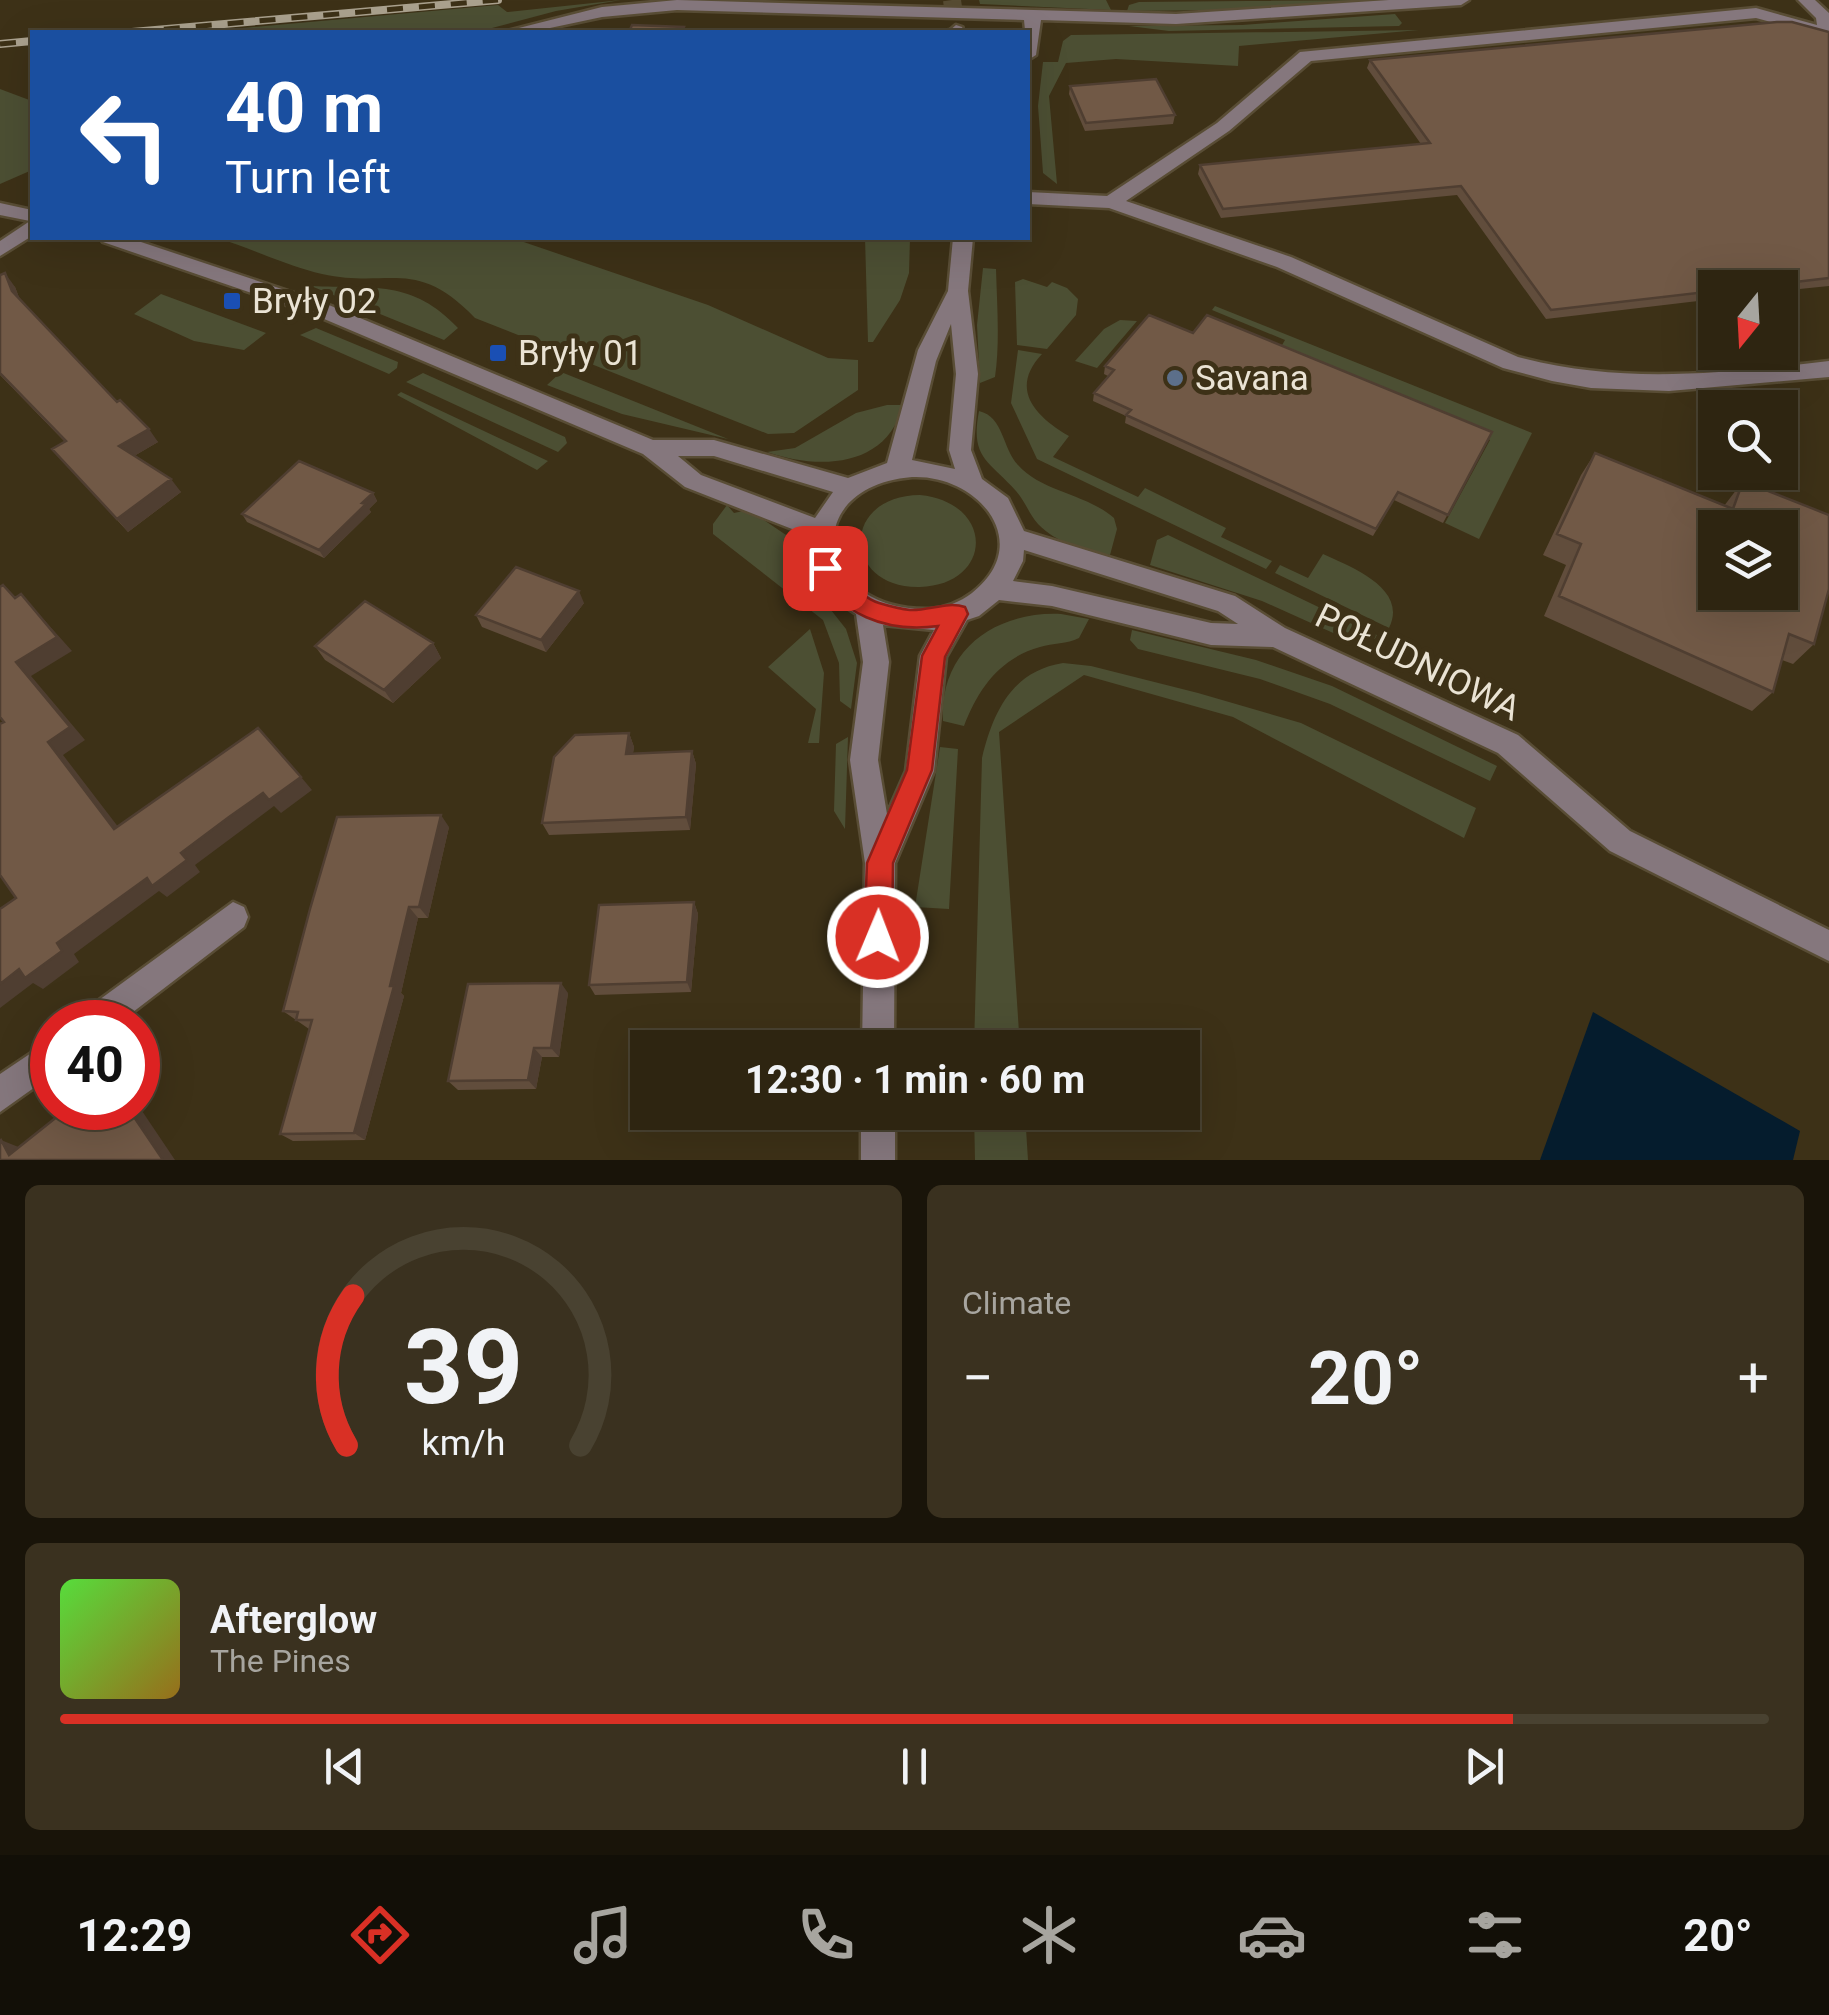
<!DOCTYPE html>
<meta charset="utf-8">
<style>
body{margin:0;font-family:Roboto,sans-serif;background:#3a311f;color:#f1f3f6;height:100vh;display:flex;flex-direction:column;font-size:38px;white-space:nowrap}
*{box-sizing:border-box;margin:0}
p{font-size:32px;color:#a7a59f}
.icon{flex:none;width:55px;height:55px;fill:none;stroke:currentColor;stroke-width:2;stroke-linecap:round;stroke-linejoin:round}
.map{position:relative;height:1160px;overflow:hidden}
.side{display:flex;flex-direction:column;gap:25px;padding:25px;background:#191409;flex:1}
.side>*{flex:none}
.banner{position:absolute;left:30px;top:30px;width:1000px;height:210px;border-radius:0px;box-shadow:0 10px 40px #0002,0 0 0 2px #494231;background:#1a4fa0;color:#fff;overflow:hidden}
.needle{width:65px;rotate:198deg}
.tools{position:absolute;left:1698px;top:270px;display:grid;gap:20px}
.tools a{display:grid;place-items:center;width:100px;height:100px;border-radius:0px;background:#2e2511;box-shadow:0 10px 40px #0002,0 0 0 2px #494231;font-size:50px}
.speed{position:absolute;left:30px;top:1000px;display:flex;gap:20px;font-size:50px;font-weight:700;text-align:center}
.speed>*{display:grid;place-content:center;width:130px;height:130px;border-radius:50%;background:#2e2511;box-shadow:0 10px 40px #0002,0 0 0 2px #494231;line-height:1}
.speed .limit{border:15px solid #d22;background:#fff;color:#111}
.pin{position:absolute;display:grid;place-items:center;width:85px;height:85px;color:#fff;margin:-42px;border-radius:20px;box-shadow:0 5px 15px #0006}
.me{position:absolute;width:110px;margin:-55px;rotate:1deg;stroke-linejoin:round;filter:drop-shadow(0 0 8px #0008)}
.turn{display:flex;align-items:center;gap:35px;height:210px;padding:0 30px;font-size:45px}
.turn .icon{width:130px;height:130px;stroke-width:2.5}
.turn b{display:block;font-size:70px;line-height:85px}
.big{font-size:75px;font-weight:700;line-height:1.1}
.side .tile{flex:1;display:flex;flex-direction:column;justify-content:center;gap:15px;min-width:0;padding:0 35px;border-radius:15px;background:#3a311f}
.side .dial{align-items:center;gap:0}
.dial svg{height:260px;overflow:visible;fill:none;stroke:#494231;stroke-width:7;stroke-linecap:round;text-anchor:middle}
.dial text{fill:#f1f3f6;stroke:none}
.song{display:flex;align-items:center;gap:30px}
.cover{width:120px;height:120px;border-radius:15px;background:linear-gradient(135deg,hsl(110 70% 55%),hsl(40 70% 35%))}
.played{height:10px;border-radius:5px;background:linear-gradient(90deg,#d93025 85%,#494231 85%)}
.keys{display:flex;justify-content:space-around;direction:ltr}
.heat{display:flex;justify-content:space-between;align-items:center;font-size:55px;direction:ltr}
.side .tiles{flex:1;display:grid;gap:25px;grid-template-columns:1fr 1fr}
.tile:last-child{grid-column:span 2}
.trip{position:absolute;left:630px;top:1030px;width:570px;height:100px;border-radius:0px;background:#2e2511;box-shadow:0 10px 40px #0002,0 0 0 2px #494231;font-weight:700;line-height:100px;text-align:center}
.dock{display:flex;height:160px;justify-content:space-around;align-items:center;background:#120f07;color:#a7a59f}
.dock .icon{width:70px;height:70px}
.dock .on{color:#d93025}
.dock b{font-size:45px;color:#f1f3f6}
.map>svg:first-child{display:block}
</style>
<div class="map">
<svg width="1829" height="1160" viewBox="0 0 1829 1160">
<rect width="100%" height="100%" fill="#3d3117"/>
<path fill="#4c4f33" d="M621,0L556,11L477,32H199L498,5L507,12Z
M979,0H1106L1111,10L980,4Z
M1369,0L1218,10L1127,11L1129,5L1139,2Z
M1395,14L1402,23L1399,26L1169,31L1129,26L1242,25Z
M1419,30L1239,46L1238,66L1116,59L1066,63L1049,96L1057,184L1043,173L1038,106L1043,62H1058L1063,41L1071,35Z
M0,89L32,101V170L0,184Z
M218,238H512L708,305L828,358L858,360V390L794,433L768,434L475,318C415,256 390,289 322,274C288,266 252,249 218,238Z
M865,238H910L909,273L900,300L873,342H868Z
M983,268L996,269C997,304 1000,343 995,377L980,383L977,325Z
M1023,279L1047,287L1052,282L1067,288L1078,299L1076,315L1047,349L1017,345L1015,282Z
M311,286C373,289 412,279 458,328L444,340Z
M161,294L266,333L244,350L194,341L134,314Z
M1215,306L1532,433L1479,539L1445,523L1490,440L1278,352L1285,340L1212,310Z
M1120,320L1137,321L1097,368L1075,361L1104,329Z
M316,328L398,362L397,368L389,374L300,335Z
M1018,350L1042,354C1010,388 1033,415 1069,436L1053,457L1138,497L1145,488L1226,528L1221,537L1272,561L1266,569L1037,459L1011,403Z
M561,372L728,439L622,414L547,385Z
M423,373L565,437L567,443L558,452L406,382Z
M401,392L548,461L537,470L397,395Z
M887,405H903C887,468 819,470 767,452L795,448L856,413Z
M979,411C1004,417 1002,448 1018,465C1042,492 1087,494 1114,518L1117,529L1110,555C1084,549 1057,544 1038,524C1029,514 1025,501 1016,491C988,460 970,458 979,411Z
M920,495C996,503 993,585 920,587C843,589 839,496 920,495Z
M727,505L734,513L743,511L761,518L789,537L812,586L846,629L857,663L851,709L840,701L839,663L823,620L713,534V524Z
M1168,535L1383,638L1351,641L1262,601L1150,565L1157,540Z
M1323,554C1349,566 1409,588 1389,628L1275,573L1280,565L1308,578Z
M1061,614L1089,619L1079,638C1067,644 1053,643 1040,647C1000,658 978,689 964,726L943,721C939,651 994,611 1061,614Z
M810,629L824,673L819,743H808L816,709L768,667Z
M1132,630L1256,660L1332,686L1497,766L1490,781L1330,704L1260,679L1138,649L1130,640Z
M1063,663L1091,666L1198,693L1301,723L1476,808L1464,838L1233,717L1084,675L999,732L1020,1047H974L982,758C993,712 1012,671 1063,663Z
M848,737L845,829L834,811L836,744Z
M940,747L958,749L949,909L915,907Z
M974,1113H1025L1028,1160H975Z"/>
<path fill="#051c2d" d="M1593,1012L1800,1131L1793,1160H1540Z"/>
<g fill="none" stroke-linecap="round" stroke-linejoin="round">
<path stroke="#574c33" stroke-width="18" stroke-dasharray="18 9" stroke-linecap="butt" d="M952,0L956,30"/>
<g stroke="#594d35" stroke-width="5">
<path id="minor" d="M677,0L1176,14L1389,0H1469L1461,5L1176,24L1041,20L1036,55L1028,60L1024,20L677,10L602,17L531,32H503L602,7Z
M1798,0H1815L1829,13V38L1756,18L1311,61L1229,131L1126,201L1291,257L1518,357C1622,385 1723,373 1829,361V377L1669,391L1591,388L1552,381L1503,368L1277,267L1109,208L1028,204V192L1107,196L1217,123L1300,52L1756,8L1817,25L1816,18Z
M956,25L962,27L964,32H948Z
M0,203L32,210V236L0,256V241L30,221L0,215Z
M100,238H129L324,303L653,440H714L848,478L887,463L918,350L948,291L953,238H973L968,291L978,374L971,450L982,479L1008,498L1024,531L1235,596L1285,628L1518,735L1630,831L1829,930V961L1610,851L1498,753L1273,647L1211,645L1052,606L999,600L979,616L967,620L946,657L934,771L895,863L894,1048H862L865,863L850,760L863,662L856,614C830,597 806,569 810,536L685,487L643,454L310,313L103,242ZM951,324L956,374L949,450L955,469L912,460L936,361ZM678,456H714L833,492L815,518L701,475ZM912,477C978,474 1036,543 972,593C960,602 945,608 930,609C815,612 796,487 912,477ZM1024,550L1218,611L1238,624L1211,623L1052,586L1013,581L1023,561ZM883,625L934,630L920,656L906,771L887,814L878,760L889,662Z
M233,902L244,907L248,917L244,927L120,1022H79L84,1011Z
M52,1039V1075L0,1112V1074Z
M861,1112H895V1160H861Z"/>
</g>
<use href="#minor" fill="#85777d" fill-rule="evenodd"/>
<g stroke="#aaa18e" stroke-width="8">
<path id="rail" d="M132,32L498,0
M0,44L32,41"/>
</g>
<use href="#rail" stroke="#3d3117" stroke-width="5" stroke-dasharray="16" stroke-linecap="butt"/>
</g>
<path fill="#614d3c" d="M1829,32V286L1780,291V288H1715V299L1546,319L1457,195L1221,218L1198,174L1200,165L1421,144L1367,68L1370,60Z
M1070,86L1175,115L1173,124L1085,131L1069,94Z
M0,275L15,287L20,300L117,402L158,442L134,456L181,492L128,532L52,449L65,442L0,375Z
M1193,333L1492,432L1443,523L1394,500L1373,536L1125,423L1126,416L1093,401L1094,393L1108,376L1104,374L1105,366Z
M1595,453L1724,506L1743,481L1814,644L1793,664L1782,660L1773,692L1752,711L1544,616L1566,565L1543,555L1581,475Z
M373,493L377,501L369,509L371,512L324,558L247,522L242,514Z
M584,603L546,652L482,627L476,615Z
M433,643L441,658L393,703L325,660L315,646Z
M629,733L634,747L633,753L692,751L696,764L690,830L549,835L542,823Z
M449,827L428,918H418L401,993L404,996L365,1140L293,1141L280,1134L309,1029L283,1011Z
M694,902L698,914L691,992L595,995L589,985Z
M568,993L559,1057H542L536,1089L458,1090L448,1081Z"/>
<path fill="#4f3e31" d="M5,273L15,287L22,305L12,291Z
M149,429L158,442L129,459L119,446Z
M171,479L181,492L128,532L117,519Z
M373,493L377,501L369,509L371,512L324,558L319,550Z
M579,591L584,603L546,652L541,640Z
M21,594L72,651L31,676L85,740L63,755L129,841L114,829L48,742L16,662Z
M433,643L441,658L393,703L384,690Z
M629,733L634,747L631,767L626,754Z
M692,751L696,764L690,830L686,817Z
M301,777L312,790L281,813L274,806L242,830L195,865L200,872L167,897L159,891L74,954L79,962L43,989L33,983L0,1008V984L263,793Z
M441,815L449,827L428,918L419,907Z
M694,902L698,914L691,992L687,982Z
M409,907L418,918L401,993L404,996L365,1140L354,1133Z
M561,983L568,993L559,1057L551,1048Z
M534,1048L542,1057L536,1089L528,1080Z
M138,1105L175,1160H163L128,1108H138Z
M1,1140L21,1148L9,1155Z"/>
<path fill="#715946" stroke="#4f3e31" stroke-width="2.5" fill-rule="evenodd" d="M1777,22H1792L1829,32V278L1744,288H1715V291L1551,310L1461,186L1223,209L1200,165L1430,143L1370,60Z
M632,25L684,27L682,32H629Z
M1156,79L1175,115L1086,123L1070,86Z
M5,273L12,291L117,402L120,400L149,429L119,446L171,479L117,519L52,449L66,441L0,373V275Z
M1149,315L1193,333L1207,315L1492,432L1448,515L1398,492L1376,529L1126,415L1131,410L1094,393L1114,370L1105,366Z
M1595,453L1733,509L1743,481L1829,515V589L1814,644L1789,634L1773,692L1559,596L1581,544L1557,534ZM1715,528H1780V592H1715Z
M299,461L373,493L362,503L366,504L319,550L242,514Z
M516,567L579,591L541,640L476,615Z
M3,585L15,598L21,594L57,637L16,662L70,727L48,742L114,829L258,728L301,777L269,800L263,793L229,817L181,853L187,860L152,886L147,878L57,943L62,951L25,978L19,969L0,984V909L16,898L0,875V724L4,722L0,717V587Z
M365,601L433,643L384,690L315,646Z
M629,733L626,754L692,751L686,817L542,823L554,757L575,735Z
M441,815L419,907H409L390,986H394L354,1133L280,1134L312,1020H296L298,1012L283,1011L310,909L337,817Z
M694,902L687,982L589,985L599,905Z
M561,983L551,1048H534L528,1080L448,1081L468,984Z
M68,1108H128L163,1160H0V1141L1,1140L9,1155Z"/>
<path fill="#d93025" stroke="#8d1f18" stroke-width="2.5" d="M825,560C845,566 853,595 879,603C889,606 900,609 910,610C929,611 947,601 965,607L968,614L945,657L932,770L893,863L892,937L888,947L878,951L868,947L864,937L867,863L907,770L922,656L938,626C887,633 839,615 814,568Z"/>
<g fill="#1a4fb4" stroke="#3d3117" stroke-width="4">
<rect x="222" y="291" width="20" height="20" rx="5"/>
<rect x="488" y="343" width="20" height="20" rx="5"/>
</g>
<circle fill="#5c6f8a" stroke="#3d3117" stroke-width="4" cx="1175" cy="378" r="10"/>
<g text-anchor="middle" stroke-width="10" stroke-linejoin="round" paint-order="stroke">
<g font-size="35" fill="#eae3d4" stroke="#3d3117" text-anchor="start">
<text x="252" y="313">Bryły 02</text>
<text x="518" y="365">Bryły 01</text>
<text x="1195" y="390">Savana</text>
</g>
<g font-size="35" fill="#eae3d4" stroke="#3d3117">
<text transform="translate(1418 662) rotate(26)" y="12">POŁUDNIOWA</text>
</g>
</g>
</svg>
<div class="tools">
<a><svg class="needle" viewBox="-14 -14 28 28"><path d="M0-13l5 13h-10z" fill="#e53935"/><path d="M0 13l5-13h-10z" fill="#a7a59f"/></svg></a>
<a><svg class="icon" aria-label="search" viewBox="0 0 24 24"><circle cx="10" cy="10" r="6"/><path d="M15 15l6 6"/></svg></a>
<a><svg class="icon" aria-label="layers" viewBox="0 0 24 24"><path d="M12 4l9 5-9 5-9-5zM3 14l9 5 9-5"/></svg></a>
</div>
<div class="speed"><div class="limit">40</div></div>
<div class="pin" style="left:825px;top:568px;background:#d93025"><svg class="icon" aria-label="arrive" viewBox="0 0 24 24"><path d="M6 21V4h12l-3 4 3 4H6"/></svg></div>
<svg class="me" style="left:878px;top:937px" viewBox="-20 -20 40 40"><circle r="17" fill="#d93025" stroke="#fff" stroke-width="3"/><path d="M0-11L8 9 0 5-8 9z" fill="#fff"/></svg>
<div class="trip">12:30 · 1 min · 60 m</div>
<div class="banner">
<div class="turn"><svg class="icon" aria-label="left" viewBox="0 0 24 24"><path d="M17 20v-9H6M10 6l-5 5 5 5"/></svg><div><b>40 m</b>Turn left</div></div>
</div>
</div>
<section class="side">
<div class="tiles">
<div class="tile dial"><svg viewBox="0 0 100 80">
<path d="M14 69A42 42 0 1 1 86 69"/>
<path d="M14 69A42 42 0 0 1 16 23" stroke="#d93025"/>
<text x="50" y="56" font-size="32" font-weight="700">39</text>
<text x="50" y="72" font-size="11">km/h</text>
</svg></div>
<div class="tile"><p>Climate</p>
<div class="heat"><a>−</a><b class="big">20°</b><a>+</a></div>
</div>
<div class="tile">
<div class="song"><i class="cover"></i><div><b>Afterglow</b><p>The Pines</p></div></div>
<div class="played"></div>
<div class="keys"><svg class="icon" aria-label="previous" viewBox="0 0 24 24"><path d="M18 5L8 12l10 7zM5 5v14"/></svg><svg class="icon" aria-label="pause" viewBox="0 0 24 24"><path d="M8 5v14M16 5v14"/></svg><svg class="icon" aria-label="next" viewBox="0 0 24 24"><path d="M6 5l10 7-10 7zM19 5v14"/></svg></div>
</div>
</div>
</section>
<nav class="dock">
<b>12:29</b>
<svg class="icon on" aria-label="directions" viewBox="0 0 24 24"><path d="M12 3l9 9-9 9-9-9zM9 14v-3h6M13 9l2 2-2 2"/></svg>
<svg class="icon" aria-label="music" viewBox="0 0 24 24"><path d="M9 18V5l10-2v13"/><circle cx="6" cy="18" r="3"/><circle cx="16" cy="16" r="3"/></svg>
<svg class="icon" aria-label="phone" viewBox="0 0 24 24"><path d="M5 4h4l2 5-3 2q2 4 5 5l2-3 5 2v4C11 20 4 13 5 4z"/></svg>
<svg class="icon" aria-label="climate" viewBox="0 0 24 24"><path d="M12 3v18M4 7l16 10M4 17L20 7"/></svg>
<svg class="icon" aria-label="car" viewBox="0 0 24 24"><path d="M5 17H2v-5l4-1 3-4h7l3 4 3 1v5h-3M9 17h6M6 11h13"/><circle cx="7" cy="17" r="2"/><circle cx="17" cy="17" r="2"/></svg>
<svg class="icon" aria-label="filters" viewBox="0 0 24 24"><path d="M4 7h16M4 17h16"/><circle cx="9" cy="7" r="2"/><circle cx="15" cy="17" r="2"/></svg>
<b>20°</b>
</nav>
